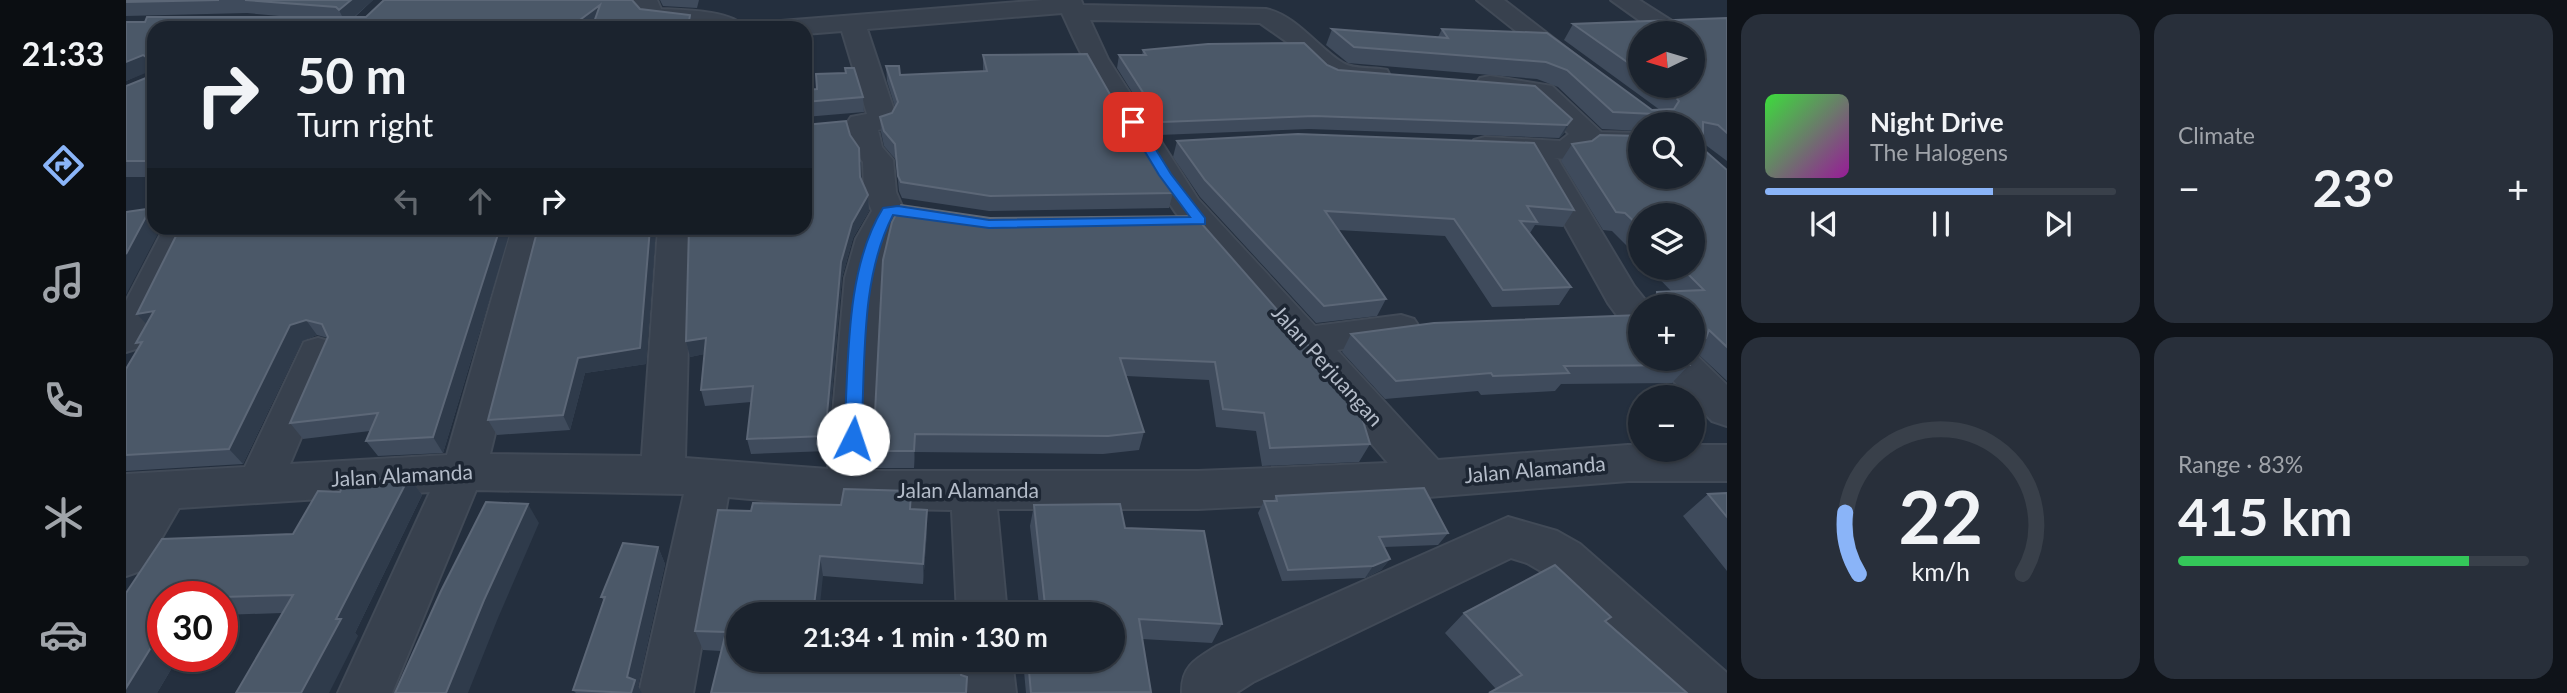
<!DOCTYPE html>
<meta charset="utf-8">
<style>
body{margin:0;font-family:Lato,sans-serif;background:#282f3a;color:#f1f3f6;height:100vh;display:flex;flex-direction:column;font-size:26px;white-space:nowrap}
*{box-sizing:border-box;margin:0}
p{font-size:23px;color:#a0a4aa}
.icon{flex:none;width:38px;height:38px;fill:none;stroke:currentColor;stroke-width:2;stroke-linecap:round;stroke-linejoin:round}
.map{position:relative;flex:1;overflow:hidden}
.drawer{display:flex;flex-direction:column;gap:14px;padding:14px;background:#0f1319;width:840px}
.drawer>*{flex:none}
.banner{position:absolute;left:21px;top:21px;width:665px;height:214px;border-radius:21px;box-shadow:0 2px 5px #0004,0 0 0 2px #39404a;background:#1b232e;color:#f1f3f6;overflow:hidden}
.needle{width:46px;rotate:265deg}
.fabs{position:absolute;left:1502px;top:21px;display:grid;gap:14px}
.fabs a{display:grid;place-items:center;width:77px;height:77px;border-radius:50%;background:#1b232e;box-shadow:0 2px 5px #0004,0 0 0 2px #39404a;font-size:35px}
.speed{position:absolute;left:21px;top:581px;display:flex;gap:14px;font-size:35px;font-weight:700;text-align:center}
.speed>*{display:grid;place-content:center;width:91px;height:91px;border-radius:50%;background:#1b232e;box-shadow:0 2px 5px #0004,0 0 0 2px #39404a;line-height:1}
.speed .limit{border:10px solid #d22;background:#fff;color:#111}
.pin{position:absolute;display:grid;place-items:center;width:60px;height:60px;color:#fff;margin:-30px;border-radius:14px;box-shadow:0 4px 10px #0006}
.me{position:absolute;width:77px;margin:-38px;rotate:4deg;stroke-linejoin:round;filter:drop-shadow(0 0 5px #0008)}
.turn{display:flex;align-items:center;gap:24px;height:147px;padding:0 35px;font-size:32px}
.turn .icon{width:91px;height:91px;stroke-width:2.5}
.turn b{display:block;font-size:49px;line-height:60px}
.lanes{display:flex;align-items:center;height:66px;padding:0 35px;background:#0003;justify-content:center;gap:35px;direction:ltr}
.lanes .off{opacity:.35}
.big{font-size:52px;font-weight:700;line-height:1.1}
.drawer .tile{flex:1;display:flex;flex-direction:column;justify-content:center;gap:10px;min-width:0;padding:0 24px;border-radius:21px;background:#282f3a}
.drawer .dial{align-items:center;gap:0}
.dial svg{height:182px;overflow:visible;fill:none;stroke:#39404a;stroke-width:7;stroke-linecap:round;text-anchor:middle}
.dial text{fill:#f1f3f6;stroke:none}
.song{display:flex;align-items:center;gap:21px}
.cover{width:84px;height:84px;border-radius:10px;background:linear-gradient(135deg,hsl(120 70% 55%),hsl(300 70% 35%))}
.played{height:7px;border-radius:4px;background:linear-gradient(90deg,#8ab4f8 65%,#39404a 65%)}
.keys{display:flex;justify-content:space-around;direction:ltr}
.heat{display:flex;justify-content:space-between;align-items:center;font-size:38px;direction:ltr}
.charge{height:10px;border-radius:5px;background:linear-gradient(90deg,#34c759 83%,#39404a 0)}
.drawer .tiles{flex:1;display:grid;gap:14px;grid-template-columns:repeat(2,1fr)}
.trip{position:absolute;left:600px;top:602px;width:399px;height:70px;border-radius:35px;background:#1b232e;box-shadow:0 2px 5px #0004,0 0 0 2px #39404a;font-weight:700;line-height:70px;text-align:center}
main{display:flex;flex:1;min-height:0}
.tabs{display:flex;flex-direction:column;width:126px;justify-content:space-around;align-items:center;background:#0b0e12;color:#a0a4aa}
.tabs .icon{width:49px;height:49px}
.tabs .active{color:#8ab4f8}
.tabs b{font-size:32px;color:#f1f3f6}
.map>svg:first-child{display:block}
</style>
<main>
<nav class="tabs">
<b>21:33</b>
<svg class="icon active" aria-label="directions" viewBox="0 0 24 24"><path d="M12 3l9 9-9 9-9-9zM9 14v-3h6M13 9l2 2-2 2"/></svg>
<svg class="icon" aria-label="music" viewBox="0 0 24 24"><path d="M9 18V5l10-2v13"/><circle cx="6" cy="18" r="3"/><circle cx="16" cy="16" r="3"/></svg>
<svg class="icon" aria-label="phone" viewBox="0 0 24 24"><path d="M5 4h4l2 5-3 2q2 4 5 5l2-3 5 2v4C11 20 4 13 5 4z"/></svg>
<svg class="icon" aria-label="climate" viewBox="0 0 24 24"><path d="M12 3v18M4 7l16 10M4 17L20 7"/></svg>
<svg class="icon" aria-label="car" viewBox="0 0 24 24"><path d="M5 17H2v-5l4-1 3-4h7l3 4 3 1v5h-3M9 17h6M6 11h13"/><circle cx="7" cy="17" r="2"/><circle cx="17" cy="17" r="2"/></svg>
</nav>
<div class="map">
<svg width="1601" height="693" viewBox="0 0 1601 693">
<rect width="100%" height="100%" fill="#242f3e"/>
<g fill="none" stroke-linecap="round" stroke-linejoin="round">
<g stroke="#414a57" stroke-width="4">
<path id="street" d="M507,0H531L535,9C556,10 607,10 619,28H582L519,21L507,7Z
M917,0H955L957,5L1140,9C1171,16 1191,47 1217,63C1228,70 1248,67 1261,70L1264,76L1261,82L1251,84L1202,78L1171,49L1134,23L964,20L982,59L1072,199L1189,326L1275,315L1288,319L1294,328L1288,337L1211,350L1312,460L1502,445H1514V450H1566V445H1601V481H1502L1302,497L1072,509H871L881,614H831L826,510L723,508L602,497L567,693H513L558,494L350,490L266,693H212L304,492L53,508L17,570L0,576V474L119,467L178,342L192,338L206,342L211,352L164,464L321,455L386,228H419L364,454L516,456L532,228H565L559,458L702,469L719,278L730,239L746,211L738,192L737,162L727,149L721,123L725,117L741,114L716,31L679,34V28H643L646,23L655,21ZM936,13C967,83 1006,150 1050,213L1262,463L1072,471H746L755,278L764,239L778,211L770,192L767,160L756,147L752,130L764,127L770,116L741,29Z
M1351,0H1378L1461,64L1457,70L1448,72L1439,70Z
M1485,0H1513L1557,28L1561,33H1531Z
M1364,76L1426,86L1475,132L1514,133V151L1462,150C1454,161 1439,159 1427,158L1432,159L1436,166L1508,286L1524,306H1514V333L1501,329L1482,303L1406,166L1410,159L1417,158L1348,152L1344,146L1348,140L1359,137L1434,141L1443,134L1407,99L1354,90L1350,84L1354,78Z
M38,228H71L19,338L13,348L0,352V301Z
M1566,351L1601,385V426L1586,421L1536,369L1530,359H1566Z
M1382,517L1431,531L1454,544L1601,673V693H1546L1420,574L1401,563L1385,558L1127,682L1110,693H1056C1055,666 1070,659 1091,646Z
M834,660H886L890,693H836Z"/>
</g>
<use href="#street" fill="#38414e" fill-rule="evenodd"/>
</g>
<path fill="#3f4b5c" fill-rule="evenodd" d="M0,0H247L229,17L514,9L564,15L567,28H28V177H0V86L20,78V72L0,81L19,22L164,17L121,13L0,16Z
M534,0H573L571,8L537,6Z
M1601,18V161L1577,143V149L1601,170V381L1569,351L1566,353V306H1520L1531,292H1546L1523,268H1566L1514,215V259L1486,231L1477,230L1435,161L1446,144L1514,177L1566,124H1514V131L1476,129L1432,87L1411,79L1222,63L1200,45L1206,29L1312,37L1316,29L1421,33L1526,110H1534L1438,40L1447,24ZM1514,33L1566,86H1514Z
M1017,50L1201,65L1212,70L1446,119L1438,133L1433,138L1183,129L1033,135L991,68L993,55H1016Z
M857,55L1002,126L1047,193L1043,208L863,211L776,198L773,191L770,160L758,146L755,132L754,117L766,113L769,107L761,81L760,66L774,75L857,71Z
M679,90L737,97L738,112L679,117Z
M1051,141L1448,210L1437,227L1409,225L1404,233L1445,287L1433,305L1366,307L1319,236L1212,230L1260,299L1251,316L1190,323L1074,197L1047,157Z
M735,178L742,195L743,211L727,238L716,278L701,451L625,454L621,439L625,402L579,406L575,390L578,354L564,357L560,341Z
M385,228L317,453L252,456L240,441L244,431L177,439L164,423L202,338L191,335L176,341L117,464L0,471V369L13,346L21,324Z
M412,228H530L520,364L459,373L444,430L371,435L362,420Z
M757,260L1231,401L1244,444L1233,462L1136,466L1130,431L1090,427L1083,380L1000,376L1018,432L1013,450L977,454L789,452L788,468H749L747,451Z
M1225,334L1563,365L1546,383L1435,384L1429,391L1355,395L1352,391L1259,399L1216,352Z
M283,477L296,495L229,633L232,636L156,613L96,615V597H37V656H53L31,693H0V593L167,534L214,492Z
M1601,493V571L1557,516L1582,494Z
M1150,496L1322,533L1312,545L1258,547L1264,559L1255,570L1239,578L1156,581L1132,513L1138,501H1147Z
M908,505L999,528L1096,624L1086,643L1016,639L1025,693H900L897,660H987V614H914L904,526Z
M785,509L801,510V531L797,584L697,576L595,651L577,650L569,631L625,511Z
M532,547L539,564L512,686L516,693H450L447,690L478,601L475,597Z
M1338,613L1480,621L1561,693L1370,689L1319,633Z"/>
<path fill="#2f3b4b" d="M225,0H247L220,24L213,10Z
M474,5L466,28H443Z
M564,15L567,28H562Z
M17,55L27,70L0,81V62Z
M1446,119L1438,133L1433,138L1441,125Z
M742,195L743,211L727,238L716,278L701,451L699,436L715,262L726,223Z
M23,211L28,217V228H35L0,295V254Z
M374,228H385L317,453L307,437Z
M524,228H530L520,364L459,373L444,430L437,415L452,358Z
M28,311L26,330L11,314Z
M180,320L191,335L176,341L117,464L103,449L164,325Z
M580,338L584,353L564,357L560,341Z
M789,434V452L788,468V451Z
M283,477L296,495L229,633L232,636L203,693H175L210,619Z
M402,504L413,523L372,618L342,693H320L358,600Z
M801,510V531L797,584V564Z
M532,547L539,564L512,686L516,693H505L501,677Z
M694,556L697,576L693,614H687Z
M1264,559L1255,570L1239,578L1247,566Z
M37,628V656H53L31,693H0V688Z"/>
<path fill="#4b5868" stroke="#5c6777" stroke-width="2" d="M0,0H93L0,2Z
M119,0H225L213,10L210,7Z
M258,0H506L514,9L564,15L562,28H466L474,5L443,28H28V161H0V86L20,78L21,57L17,55L0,62V22H19L21,17H240Z
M1601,18V133L1592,125L1577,122V149L1601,170V347L1583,330L1580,338H1566V306H1532L1531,292L1578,290L1556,268H1566V215H1514V227L1499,213L1490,212L1446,144L1466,141L1474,135L1514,136V177H1566V124H1528V114L1487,112L1441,70L1420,62L1228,47L1206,29L1322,38L1316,29L1421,33L1526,110L1548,109L1553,101L1548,95L1535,86H1566V33H1514V71L1447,24Z
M1178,43L1201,65L1212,70L1409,86L1446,119L1441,125L1188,116L1036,122L993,55H1020L1017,50L1082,44Z
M961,54L1002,126L1047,193L864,196L775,182L772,176L769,144L758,131L754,117L766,113L772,102L760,66H773L774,75L861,71L857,55Z
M719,68H728L737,97L679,102V90L691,89L690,74L720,73Z
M720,121L724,135L733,148L734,177L742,195L726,223L715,262L699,436L621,439L627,386L575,390L580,338L560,341L563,228H679V125Z
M1172,134L1408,143L1448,210L1401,206L1411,222L1394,221L1445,287L1377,290L1328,219L1199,211L1260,299L1198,306L1079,180L1051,141Z
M775,205L864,218L1069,216L1231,401L1244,444L1144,448L1138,413L1097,409L1089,362L994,358L1018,432L982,436L789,434L788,451H747L757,260L766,222Z
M28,208V211H23L0,254V212Z
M54,228H374L307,437L240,441L252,413L164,423L202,337L196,324L180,320L164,325L103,449L0,455V369L16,342L10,343L28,311L11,314Z
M412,228H524L514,348L452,358L437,415L362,420Z
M1514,315V359H1557L1563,365L1438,366L1443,373L1367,376L1365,373L1270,381L1225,334L1308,323Z
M283,477L210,619H215L175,693H110L167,595L96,597H37V628L0,688V593L36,539L167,534L192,491L214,492L219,481Z
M1298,488L1322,533L1253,537L1264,559L1247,566L1162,570L1138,501H1151L1150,496Z
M718,489L785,491L784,509L801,510L797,564L694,556L687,614H612V660H834L835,675L841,677L840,693H585L600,632L569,631L592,510L625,511L627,503L715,505Z
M1601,493V517L1582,494Z
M360,502L402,504L358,600L320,693H269L315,591Z
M994,504L999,528L1078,531L1096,624L1013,619L1025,692L905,693L902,660H987V614H920L908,505Z
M497,543L532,547L501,677L509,680L505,693L447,690L479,597H475Z
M1429,565L1485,617L1479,621L1561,693H1363L1396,675L1338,613Z"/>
<path fill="#1a73e8" stroke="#114b97" stroke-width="2" d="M1007,118L1011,119L1045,174L1079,218V224L863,228L767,215C733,281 740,365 735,439L733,443H720L718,439C723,366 718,271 757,208L772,206L863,220L1064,217L1033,175L1001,122Z"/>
<g text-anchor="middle" stroke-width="7" stroke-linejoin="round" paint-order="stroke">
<g font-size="21" fill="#b4bcc9" stroke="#1d2633">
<text transform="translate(1201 366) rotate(48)" y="7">Jalan Perjuangan</text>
<text transform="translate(1409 470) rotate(-5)" y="7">Jalan Alamanda</text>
<text transform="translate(276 476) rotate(-3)" y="7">Jalan Alamanda</text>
<text x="842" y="498">Jalan Alamanda</text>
</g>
</g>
</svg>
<div class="fabs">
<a><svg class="needle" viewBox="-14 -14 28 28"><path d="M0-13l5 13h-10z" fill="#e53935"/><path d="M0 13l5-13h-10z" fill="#a0a4aa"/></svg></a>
<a><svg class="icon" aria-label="search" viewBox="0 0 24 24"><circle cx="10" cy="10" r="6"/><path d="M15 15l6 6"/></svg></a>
<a><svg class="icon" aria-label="layers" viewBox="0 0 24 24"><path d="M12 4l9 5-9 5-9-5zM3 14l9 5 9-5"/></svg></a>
<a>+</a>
<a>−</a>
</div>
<div class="speed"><div class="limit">30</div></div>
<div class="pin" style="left:1007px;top:122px;background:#d93025"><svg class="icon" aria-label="arrive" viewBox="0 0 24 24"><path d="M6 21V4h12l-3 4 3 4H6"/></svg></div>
<svg class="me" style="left:727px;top:439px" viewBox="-20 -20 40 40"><circle r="19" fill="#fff"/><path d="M0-13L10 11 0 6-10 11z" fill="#1a73e8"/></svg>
<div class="trip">21:34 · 1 min · 130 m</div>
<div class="banner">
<div class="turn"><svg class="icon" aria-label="right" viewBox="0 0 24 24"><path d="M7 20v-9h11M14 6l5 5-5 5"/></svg><div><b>50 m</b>Turn right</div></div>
<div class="lanes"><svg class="icon off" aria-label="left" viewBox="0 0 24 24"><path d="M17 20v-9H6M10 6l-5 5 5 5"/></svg><svg class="icon off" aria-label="ahead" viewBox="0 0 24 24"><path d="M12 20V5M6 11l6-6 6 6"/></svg><svg class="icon" aria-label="right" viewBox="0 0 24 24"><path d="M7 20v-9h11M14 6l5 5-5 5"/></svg></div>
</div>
</div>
<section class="drawer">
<div class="tiles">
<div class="tile">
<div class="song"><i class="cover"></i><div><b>Night Drive</b><p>The Halogens</p></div></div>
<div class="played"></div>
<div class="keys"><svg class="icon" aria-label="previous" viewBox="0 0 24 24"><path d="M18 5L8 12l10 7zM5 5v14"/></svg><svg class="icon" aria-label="pause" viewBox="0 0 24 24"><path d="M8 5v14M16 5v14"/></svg><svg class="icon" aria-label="next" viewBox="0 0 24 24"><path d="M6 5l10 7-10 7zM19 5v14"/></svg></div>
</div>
<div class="tile"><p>Climate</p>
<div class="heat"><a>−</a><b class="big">23°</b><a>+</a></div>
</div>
<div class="tile dial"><svg viewBox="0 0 100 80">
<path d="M14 69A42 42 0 1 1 86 69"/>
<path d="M14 69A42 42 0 0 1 8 42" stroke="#8ab4f8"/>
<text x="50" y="56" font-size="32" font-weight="700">22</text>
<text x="50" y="72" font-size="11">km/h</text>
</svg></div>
<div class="tile"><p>Range · 83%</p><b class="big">415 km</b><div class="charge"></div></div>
</div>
</section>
</main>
